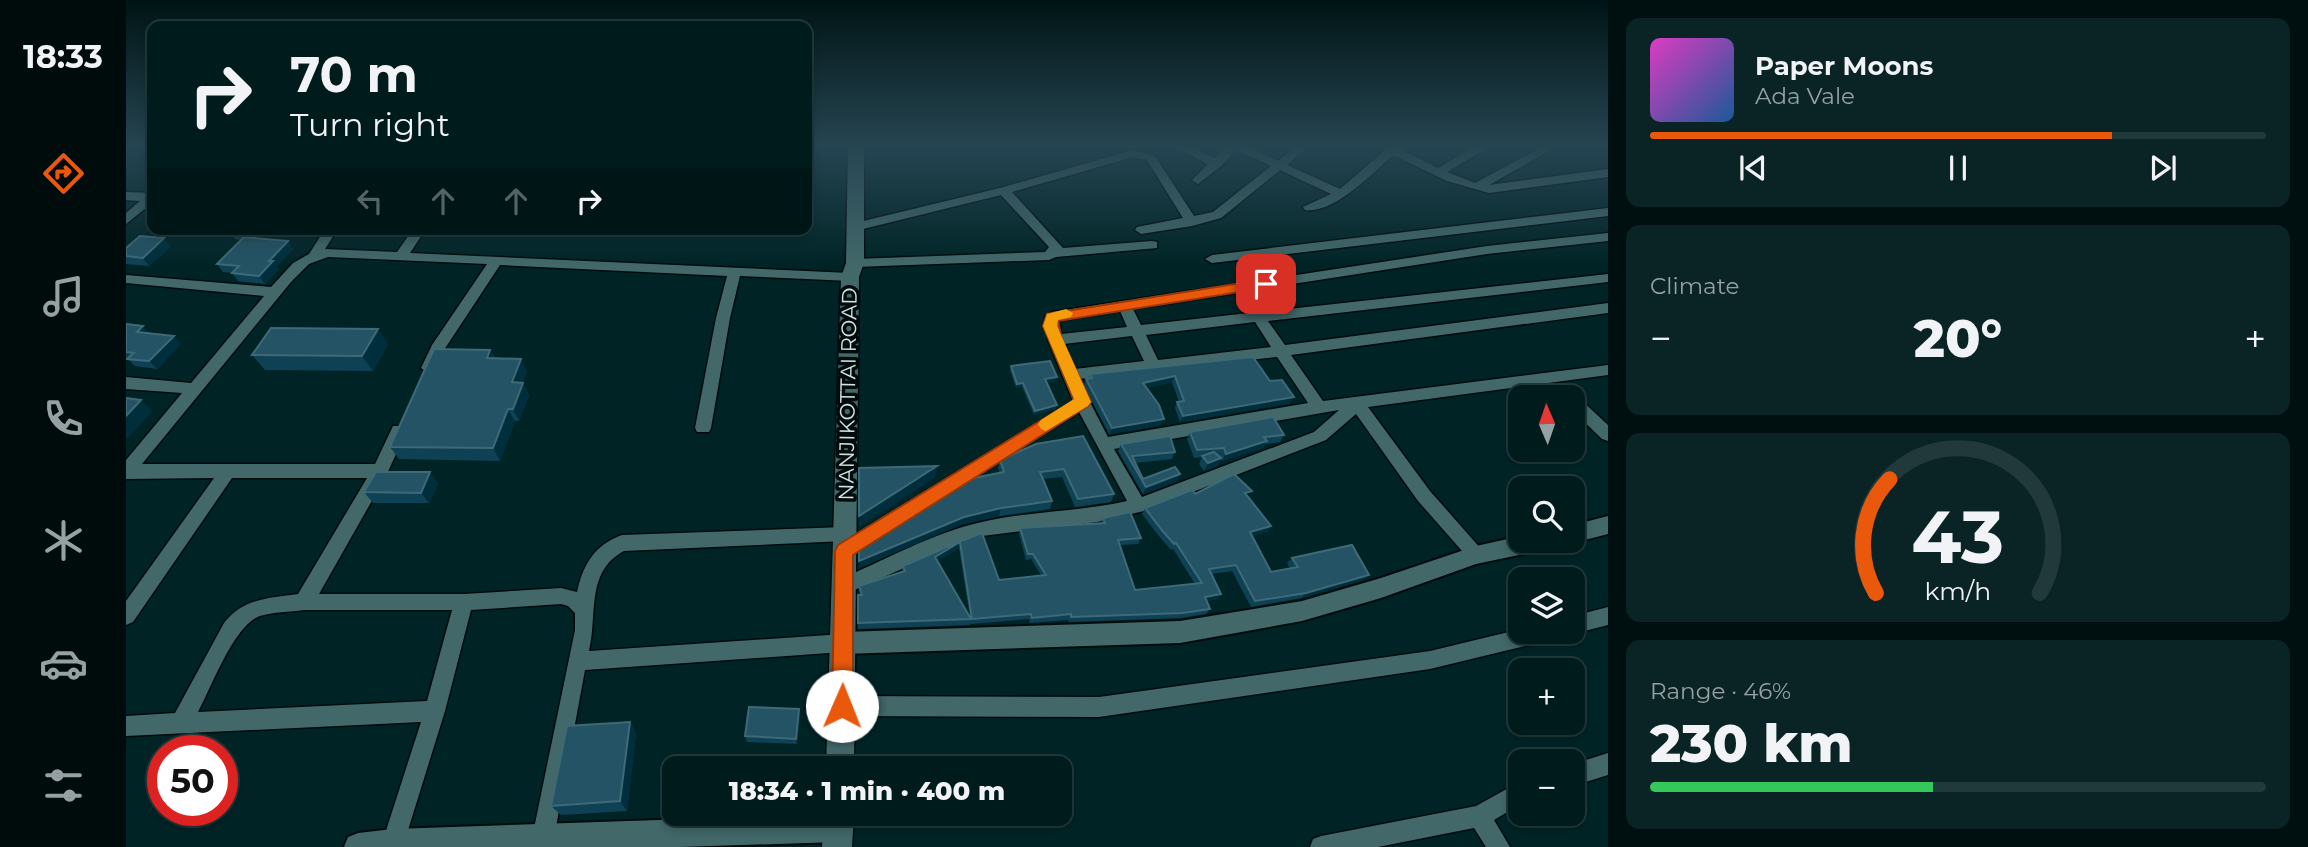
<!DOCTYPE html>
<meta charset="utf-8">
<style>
body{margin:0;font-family:Montserrat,sans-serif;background:#0a2425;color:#f1f3f6;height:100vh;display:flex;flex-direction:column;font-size:26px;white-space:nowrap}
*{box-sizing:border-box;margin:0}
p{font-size:23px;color:#95a1a3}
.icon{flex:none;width:38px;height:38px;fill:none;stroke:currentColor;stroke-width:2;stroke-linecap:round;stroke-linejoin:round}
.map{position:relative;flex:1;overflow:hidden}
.side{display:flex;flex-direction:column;gap:18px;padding:18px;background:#000f0f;width:700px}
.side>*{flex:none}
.top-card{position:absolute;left:21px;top:21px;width:665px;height:214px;border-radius:14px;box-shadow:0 4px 10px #0003,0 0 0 2px #22393b;background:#001b1c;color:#f1f3f6;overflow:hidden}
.needle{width:46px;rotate:358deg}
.buttons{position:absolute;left:1382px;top:385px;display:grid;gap:14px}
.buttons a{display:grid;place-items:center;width:77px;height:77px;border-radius:14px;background:#001b1c;box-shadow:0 4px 10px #0003,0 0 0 2px #22393b;font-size:35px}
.speed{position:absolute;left:21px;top:735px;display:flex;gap:14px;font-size:35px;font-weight:700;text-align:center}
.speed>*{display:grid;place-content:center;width:91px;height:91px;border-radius:50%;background:#001b1c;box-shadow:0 4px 10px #0003,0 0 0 2px #22393b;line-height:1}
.speed .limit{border:10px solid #d22;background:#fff;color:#111}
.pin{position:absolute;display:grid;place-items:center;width:60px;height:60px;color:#fff;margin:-30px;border-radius:14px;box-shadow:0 4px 10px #0006}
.me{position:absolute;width:77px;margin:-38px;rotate:1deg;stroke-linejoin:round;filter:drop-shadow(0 0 5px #0008)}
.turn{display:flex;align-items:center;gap:24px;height:147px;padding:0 28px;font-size:32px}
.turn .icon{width:91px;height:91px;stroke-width:2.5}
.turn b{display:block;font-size:49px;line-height:60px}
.lanes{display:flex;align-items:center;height:66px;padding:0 28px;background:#0003;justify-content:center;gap:35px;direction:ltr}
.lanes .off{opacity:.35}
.big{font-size:52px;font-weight:800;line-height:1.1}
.side .card{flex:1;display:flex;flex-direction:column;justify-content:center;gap:10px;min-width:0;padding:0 24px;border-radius:14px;background:#0a2425}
.side .dial{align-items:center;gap:0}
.dial svg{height:182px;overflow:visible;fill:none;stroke:#22393b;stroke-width:7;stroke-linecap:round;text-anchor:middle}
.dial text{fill:#f1f3f6;stroke:none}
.song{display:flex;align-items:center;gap:21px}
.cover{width:84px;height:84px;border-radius:10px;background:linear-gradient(135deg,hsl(310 70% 55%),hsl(210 70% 35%))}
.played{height:7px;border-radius:4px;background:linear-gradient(90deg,#ea580c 75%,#22393b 75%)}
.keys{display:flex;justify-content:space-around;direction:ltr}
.heat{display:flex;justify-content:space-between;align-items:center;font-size:38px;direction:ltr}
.charge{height:10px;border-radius:5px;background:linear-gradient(90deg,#34c759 46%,#22393b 0)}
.trip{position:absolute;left:536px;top:756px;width:410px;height:70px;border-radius:14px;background:#001b1c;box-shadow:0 4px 10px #0003,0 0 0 2px #22393b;font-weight:800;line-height:70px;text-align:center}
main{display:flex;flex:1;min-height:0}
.menu{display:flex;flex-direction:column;width:126px;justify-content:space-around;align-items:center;background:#000b0b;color:#95a1a3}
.menu .icon{width:49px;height:49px}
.menu .active{color:#ea580c}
.menu b{font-size:32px;color:#f1f3f6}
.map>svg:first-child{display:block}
</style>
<main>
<nav class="menu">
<b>18:33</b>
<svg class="icon active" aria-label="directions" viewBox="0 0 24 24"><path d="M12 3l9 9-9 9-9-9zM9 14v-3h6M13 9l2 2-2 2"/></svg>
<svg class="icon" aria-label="music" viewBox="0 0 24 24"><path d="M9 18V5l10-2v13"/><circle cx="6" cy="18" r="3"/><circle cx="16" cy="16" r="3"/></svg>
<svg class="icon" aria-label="phone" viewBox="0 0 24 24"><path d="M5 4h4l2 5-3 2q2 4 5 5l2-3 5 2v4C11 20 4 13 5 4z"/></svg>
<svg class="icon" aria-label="climate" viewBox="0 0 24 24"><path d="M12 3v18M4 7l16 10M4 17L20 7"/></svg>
<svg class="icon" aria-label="car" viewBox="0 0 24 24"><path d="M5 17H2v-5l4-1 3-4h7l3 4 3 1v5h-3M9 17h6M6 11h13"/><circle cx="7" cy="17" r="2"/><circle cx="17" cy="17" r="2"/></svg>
<svg class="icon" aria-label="filters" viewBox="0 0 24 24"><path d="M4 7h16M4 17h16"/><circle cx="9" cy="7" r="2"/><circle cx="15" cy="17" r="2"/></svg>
</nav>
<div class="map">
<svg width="1482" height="847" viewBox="0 0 1482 847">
<rect width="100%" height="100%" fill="#002426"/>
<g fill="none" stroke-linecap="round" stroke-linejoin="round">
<g stroke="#000b0c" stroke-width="3">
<path id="minor" d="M1049,147H1064L1088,158L1100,147H1123L1152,161L1169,147H1181L1161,165L1214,189L1263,147H1275L1274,149L1312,168L1349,147H1363L1321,172L1349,183L1416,147H1430L1363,185L1482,169V177L1363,193L1321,181L1267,155C1247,173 1208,214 1179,210L1177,207L1205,194L1154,170L1095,218L1066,226L1015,234L1009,230L1011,227L1057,218L1021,160L1007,157L886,192L937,248L1026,241L1031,242V248L930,257L923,260L729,267L722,263L729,259L919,252L923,247L875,195L729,231L723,227L725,224L874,188L1007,150L1029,156L1068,216L1087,212L1145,166L1110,150L1095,166L1072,184L1066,180L1082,164Z
M0,192L26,193V203L0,224V213L14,201L0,200Z
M1482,208V216L1086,263L1079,259L1086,255Z
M199,229H212L199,249L271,252L287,229H300L284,253L724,273L731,277L724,281L614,276L604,318L585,428L583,432H571L569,428L590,318L601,276L374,265L318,350L307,372L302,373L295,368L306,345L361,264L202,257L183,264L165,282L16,464H249L267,426H279L281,430L260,476L193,594H338L435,588L451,592C457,565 468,545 496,535L718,527L724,529L725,537L947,401L922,340L919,317L926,312L1361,246L1482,233V241L1361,254L1122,291L1136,312L1482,274V282L1142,321L1159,345L1482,303V313L1165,355L1197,401L1482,365V375L1242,407L1304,491L1356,550L1359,555L1356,560L1350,563L1344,560L1292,501L1230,414L1200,440L1018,511L971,522L856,536L828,546L717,595L710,593L708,587L710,581C757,561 806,533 856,522C903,511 953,512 1001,501L953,412L718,559L712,556L709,551L712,546L719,541L498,551C459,572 472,615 463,651L717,634L724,637L727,643L724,649L717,652L459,670L428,838L425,846L412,847L406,838L449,630V613L442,606L435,604L345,610L319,711L278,843L277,847H257L256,843L295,722L0,736V716L49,713L98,623C117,598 144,598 172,594L241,478H106L7,622L0,625V601L88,478L0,479V460L56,393L0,389V377L65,383L138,296L0,283V275L145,287L167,263L183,254ZM1110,293L1123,313L1015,325L1007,309ZM994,311L1001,327L935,334L933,321ZM1129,322L1145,347L1032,360L1020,335ZM1006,336L1018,361L948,369L938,344ZM1151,357L1182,403L982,437L952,379ZM1213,410L1188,432L1016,497L988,449ZM178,610H326L301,701L72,712C85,688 108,625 134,616C147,612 164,612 178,610Z
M1447,395L1452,397L1482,425V441L1476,439L1447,411V397H1441Z
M1482,607V625L1447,634L1442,632H1447V616Z
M1395,629V632H1429L1426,638L1419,641L1304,669L973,717L716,716L709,713L706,706L709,699L716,696L973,697L1304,651Z
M1482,753V775L1447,786V764Z
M1395,781V804L1368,820L1384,847H1360L1348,828L1252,847H1184L1187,839L1195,836L1350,806Z"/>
</g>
<g stroke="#000b0c" stroke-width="4">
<path id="tertiary" d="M1482,516V534L1447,543L1440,541H1447V525Z
M1395,536V541H1427L1424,548L1416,550L1350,564L1255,598L1176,621L1054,643L717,654L709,651L705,643L709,635L717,632L1054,621L1176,601L1255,578L1350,546Z
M712,814L722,818L726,828L722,838L712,842L554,847H218L222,837L232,833L267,829Z"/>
</g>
<g stroke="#000b0c" stroke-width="3">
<path id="secondary" d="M722,147H738V263L733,277L728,768H700L715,277L720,263Z
M698,814H728L726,847H696Z"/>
</g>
<use href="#minor" fill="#42686a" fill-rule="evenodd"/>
<use href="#tertiary" fill="#42686a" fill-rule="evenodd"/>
<use href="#secondary" fill="#42686a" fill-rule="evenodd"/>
</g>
<path fill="#0f4155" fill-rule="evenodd" d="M106,229H138L129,238L167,249L151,266L153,269L139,284L112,281L106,273L97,272L91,264L115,240L109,239L103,232Z
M45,246L23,266L0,264V248Z
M0,324L24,333L55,344L31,369L9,366L2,359H0Z
M262,344L247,371L139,370L126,355Z
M364,350L369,358L401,372L397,383L403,395L393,421H389L374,461L273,459L264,447Z
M1127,357L1144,381L1164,403L1054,422L1049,408L1051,402H1053L1046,382L1020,388L1035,425L983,434L958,386L960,379H963L964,374Z
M885,366L930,381L921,383L930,409L908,415L896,387L890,388L884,370Z
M1064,432L1158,435L1154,442L1140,444L1137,448L1096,461L1095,459L1091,466L1078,471L1073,464L1076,457L1068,458L1061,439Z
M910,444L988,494L985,502L949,507L936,477L917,479L926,501L924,509L873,516L836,524L733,568L848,478L874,473L872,468L874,460Z
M995,444L1049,452L1046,459L1009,463L1017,479L1051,481L1017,494L992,451Z
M312,483L303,503H247L238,492Z
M1069,494L1122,497L1145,526L1141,532L1126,536L1145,572L1164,568L1161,563L1166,558L1237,580L1175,598L1125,607L1106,571L1086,574L1095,594L1091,599L1081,601L1084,609L1080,614L1054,618L943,622L942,620L904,623L903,619L845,624L844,622V625L732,629V595H734L733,586L776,572L777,566L856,533L873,580L915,575L905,559L900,560L893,534L894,528L974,524L977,518L1015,538L1012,544L994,545L1009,590L1069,584L1047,549L1045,550L1032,535L1016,514L1019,508ZM833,548L844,617L811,561Z
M673,709L674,715L671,744L621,742L619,736Z
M504,722L510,733L501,811L435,815L425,806Z"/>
<path fill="#002e3c" d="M125,229H138L126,241L121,233Z
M38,238L45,246L23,266L17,258Z
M162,241L167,249L151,266L153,269L139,284L133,276L143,261Z
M17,326L24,334L11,332Z
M252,329L262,344L247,371L236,356Z
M48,336L55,344L31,369L23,361Z
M364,350L371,363L361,358Z
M395,359L401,372L397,383L403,395L393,421L387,409L386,382Z
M1049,376L1046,382L1014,389L1017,383Z
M931,377L930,381L918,383L919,379Z
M897,383L896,387L890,388L891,384Z
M1168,397L1164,403L1054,422L1057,416Z
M15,400L27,411L0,440V416Z
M931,405L930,409L908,415L909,411Z
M382,409L389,421L374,461L367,448Z
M1038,419L1035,425L983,434L986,428Z
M1141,441L1137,448L1096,461L1100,454Z
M1095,458L1091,466L1078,471L1082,463Z
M811,466L810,477L733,527V516Z
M304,472L312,483L303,503L295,493Z
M1054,474L1051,481L1017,494L1020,487Z
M875,508L873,516L836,524L733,568V561L838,517Z
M1145,526L1141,532L1120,538L1124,532Z
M834,542L833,548L808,563L809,557Z
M1243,575L1237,580L1175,598L1180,593Z
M1095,594L1091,599L1075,603L1079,597Z
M673,709L674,715L671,744L670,739Z
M504,722L510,733L501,811L494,801Z"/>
<path fill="#235364" stroke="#3e6a78" stroke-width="2" d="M106,229H125L121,233L103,232Z
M14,236L38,238L17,258L0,256V248Z
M118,237L162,241L143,261H147L133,276L106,273L113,266L91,264Z
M0,324L17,326L11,332L48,336L23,361L1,359L8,353L0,352Z
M145,328L252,329L236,356L126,355Z
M308,349L364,350L361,358L395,359L386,382L397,383L387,409H382L367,448L264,447Z
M1127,357L1144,381L1156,380L1168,397L1057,416L1051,402L1058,401L1049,376L1017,383L1033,405L1038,419L986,428L960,379L966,378L964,374Z
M924,361L931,377L919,379L931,405L909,411L897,383L891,384L885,366Z
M0,398L15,400L0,416Z
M1147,417L1158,435L1138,437L1141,441L1100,454L1098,448L1071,450L1064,432Z
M957,436L988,494L952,499L938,469L914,472L926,501L875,508L838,517L733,561V545L847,475L848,478L878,472L874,460L910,444Z
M1044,436L1049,452L1006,456L1017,479L1049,467L1054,474L1020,487L995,444Z
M1088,452L1095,458L1082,463L1076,456Z
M811,466L733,516V468Z
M250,472H304L295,493L238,492Z
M1108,474L1126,491L1119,493L1145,526L1124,532L1145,572L1172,567L1166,558L1226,545L1243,575L1180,593L1129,601L1110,565L1083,569L1095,594L1079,597L1084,609L1057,613L945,617V614L906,618L905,614L846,619L834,542L809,557L845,619L732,623V595H736L733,586L779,571L777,566L830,543L856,533L873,580L920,575L907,554H902L894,528L979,523L977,518L1004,512L1015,538L992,540L1009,590L1076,583L1050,543L1048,544L1035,529L1019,508L1066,490L1069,494Z
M623,707L673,709L670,739L619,736Z
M504,722L494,801L425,806L441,726Z"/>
<linearGradient id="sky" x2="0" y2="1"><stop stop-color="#001415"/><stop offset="0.55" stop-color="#264552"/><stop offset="1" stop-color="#264552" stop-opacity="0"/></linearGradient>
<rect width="1482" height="266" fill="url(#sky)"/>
<path fill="#ea580c" stroke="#983908" stroke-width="2" d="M1140,279L1145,281V287L932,321L936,340L965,402L962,406L727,555V706L724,713L716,716L709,713L706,706L709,551L712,545L948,400L917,326L921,314Z"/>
<path fill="#f59e0b" d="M940,309L947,313L945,317L932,320L931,326L965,402L962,406L920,431L915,429L912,424L915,420L948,399L917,326L921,314Z"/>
<g text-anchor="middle" stroke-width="7" stroke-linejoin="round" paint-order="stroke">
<g font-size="21" fill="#d0e4e5" stroke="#010b0c">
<text transform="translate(722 394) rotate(-89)" y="7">NANJIKOTTAI ROAD</text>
</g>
</g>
</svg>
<div class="buttons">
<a><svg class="needle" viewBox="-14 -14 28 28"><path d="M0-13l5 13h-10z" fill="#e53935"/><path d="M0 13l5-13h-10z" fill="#95a1a3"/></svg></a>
<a><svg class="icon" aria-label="search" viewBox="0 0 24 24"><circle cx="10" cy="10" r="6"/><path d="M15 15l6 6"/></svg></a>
<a><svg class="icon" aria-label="layers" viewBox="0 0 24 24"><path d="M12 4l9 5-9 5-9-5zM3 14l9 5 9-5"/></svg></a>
<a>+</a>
<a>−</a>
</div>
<div class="speed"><div class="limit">50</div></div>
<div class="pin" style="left:1140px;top:284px;background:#d93025"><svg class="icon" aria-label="arrive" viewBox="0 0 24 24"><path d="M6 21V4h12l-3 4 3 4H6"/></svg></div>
<svg class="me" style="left:716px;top:706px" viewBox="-20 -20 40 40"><circle r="19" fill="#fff"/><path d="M0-13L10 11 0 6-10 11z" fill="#ea580c"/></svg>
<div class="trip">18:34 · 1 min · 400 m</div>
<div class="top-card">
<div class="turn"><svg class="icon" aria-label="right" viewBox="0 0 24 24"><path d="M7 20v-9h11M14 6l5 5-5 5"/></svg><div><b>70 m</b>Turn right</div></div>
<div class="lanes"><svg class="icon off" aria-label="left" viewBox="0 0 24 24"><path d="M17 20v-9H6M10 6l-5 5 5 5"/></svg><svg class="icon off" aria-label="ahead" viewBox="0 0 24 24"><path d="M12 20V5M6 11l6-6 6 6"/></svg><svg class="icon off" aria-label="ahead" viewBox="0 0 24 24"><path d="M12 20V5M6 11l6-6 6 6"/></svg><svg class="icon" aria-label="right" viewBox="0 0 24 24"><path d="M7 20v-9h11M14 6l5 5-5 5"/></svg></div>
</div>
</div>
<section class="side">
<div class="card">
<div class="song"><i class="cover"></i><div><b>Paper Moons</b><p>Ada Vale</p></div></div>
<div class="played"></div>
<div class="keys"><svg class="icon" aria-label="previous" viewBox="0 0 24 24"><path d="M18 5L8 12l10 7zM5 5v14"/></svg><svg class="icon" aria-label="pause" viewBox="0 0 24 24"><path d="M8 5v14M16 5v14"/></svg><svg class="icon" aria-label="next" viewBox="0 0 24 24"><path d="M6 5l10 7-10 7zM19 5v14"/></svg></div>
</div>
<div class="card"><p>Climate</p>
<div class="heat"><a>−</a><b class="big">20°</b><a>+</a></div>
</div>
<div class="card dial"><svg viewBox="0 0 100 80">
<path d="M14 69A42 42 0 1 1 86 69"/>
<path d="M14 69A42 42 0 0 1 20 19" stroke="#ea580c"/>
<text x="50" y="56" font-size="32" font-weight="700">43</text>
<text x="50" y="72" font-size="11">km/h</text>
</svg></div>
<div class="card"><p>Range · 46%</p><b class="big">230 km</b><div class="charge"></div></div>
</section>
</main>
